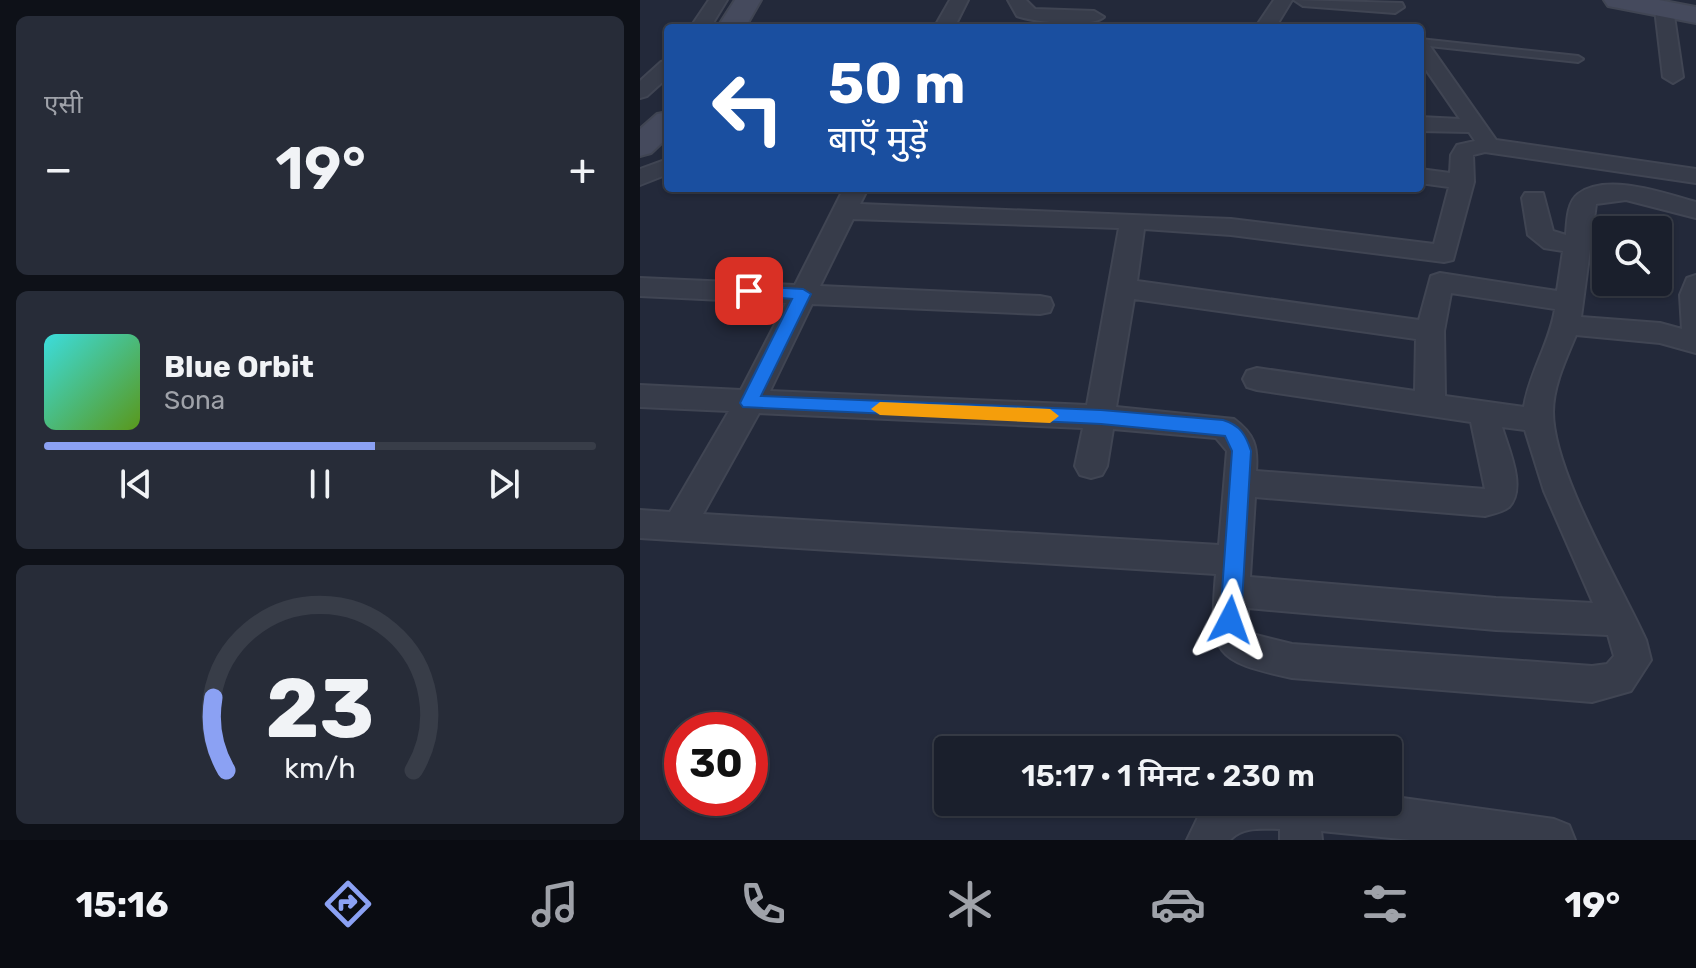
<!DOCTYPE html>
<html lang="hi">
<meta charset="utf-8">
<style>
body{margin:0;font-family:Rubik,"Noto Sans Devanagari",sans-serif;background:#272c38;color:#f1f3f6;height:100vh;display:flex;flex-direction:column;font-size:30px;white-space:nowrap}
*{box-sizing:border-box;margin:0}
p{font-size:26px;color:#9fa2a9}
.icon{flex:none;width:44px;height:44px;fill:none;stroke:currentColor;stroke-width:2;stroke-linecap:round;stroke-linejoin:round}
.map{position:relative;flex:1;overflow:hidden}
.sheet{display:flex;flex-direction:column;gap:16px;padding:16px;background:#0e1118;width:640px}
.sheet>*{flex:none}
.guide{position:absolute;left:24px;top:24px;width:760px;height:168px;border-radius:8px;box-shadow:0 2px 6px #0004,0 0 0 2px #383d48;background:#1a4fa0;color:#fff;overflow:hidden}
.buttons{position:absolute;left:952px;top:216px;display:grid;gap:16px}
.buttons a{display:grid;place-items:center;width:80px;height:80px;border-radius:8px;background:#1a1f2c;box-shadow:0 2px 6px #0004,0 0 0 2px #383d48;font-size:40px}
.speed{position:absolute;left:24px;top:712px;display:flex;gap:16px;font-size:40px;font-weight:700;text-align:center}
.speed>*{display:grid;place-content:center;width:104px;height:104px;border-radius:50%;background:#1a1f2c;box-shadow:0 2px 6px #0004,0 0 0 2px #383d48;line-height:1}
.speed .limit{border:12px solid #d22;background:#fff;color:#111}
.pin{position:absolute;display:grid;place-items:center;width:68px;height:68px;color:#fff;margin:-34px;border-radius:16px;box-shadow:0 4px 12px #0006}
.me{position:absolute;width:88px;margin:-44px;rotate:4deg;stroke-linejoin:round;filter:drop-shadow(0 0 6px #0008)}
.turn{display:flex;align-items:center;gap:28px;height:168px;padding:0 32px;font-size:36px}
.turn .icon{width:104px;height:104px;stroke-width:2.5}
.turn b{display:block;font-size:56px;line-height:68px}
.big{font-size:60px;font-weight:600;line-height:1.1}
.sheet .tile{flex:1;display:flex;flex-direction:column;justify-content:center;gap:12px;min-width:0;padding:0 28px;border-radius:12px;background:#272c38}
.sheet .dial{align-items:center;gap:0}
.dial svg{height:208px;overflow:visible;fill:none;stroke:#383d48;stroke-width:7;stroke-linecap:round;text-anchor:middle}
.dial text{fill:#f1f3f6;stroke:none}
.song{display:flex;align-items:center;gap:24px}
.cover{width:96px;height:96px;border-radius:12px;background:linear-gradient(135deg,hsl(180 70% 55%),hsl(90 70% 35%))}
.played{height:8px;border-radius:4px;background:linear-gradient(90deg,#8ba1f3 60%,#383d48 60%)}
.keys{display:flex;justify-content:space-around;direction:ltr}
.heat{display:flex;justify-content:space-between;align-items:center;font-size:44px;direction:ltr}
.trip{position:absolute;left:294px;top:736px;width:468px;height:80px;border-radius:8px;background:#1a1f2c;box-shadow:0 2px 6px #0004,0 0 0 2px #383d48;font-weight:600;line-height:80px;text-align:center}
.tabs{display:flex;height:128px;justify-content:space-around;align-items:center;background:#0a0c12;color:#9fa2a9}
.tabs .icon{width:56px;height:56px}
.tabs .on{color:#8ba1f3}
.tabs b{font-size:36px;color:#f1f3f6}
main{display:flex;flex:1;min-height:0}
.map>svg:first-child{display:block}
</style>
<main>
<section class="sheet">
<div class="tile"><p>एसी</p>
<div class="heat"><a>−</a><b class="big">19°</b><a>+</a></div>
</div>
<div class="tile">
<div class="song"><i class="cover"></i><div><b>Blue Orbit</b><p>Sona</p></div></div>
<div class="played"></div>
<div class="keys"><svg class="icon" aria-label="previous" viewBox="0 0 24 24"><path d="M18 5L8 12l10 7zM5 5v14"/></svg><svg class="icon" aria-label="pause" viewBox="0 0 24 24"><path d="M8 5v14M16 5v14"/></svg><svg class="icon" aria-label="next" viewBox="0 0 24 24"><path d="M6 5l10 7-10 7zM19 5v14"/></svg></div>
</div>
<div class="tile dial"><svg viewBox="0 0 100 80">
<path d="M14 69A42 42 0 1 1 86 69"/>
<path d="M14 69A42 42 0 0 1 9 41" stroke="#8ba1f3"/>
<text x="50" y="56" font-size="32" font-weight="700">23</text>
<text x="50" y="72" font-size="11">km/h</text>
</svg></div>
</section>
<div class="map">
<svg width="1056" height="840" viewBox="0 0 1056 840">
<rect width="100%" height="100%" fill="#23293a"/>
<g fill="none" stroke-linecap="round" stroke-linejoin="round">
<g stroke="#404553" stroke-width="4">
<path id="lane" d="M780,39L938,56L943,59L938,62L780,45Z"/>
</g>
<g stroke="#404553" stroke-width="4">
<path id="street" d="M69,0H87L70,28H50Z
M310,0H328L314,28H294Z
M368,0H386L395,9L454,11L464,17C452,28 394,22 377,16Z
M634,0H652L635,28H615Z
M654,0L762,3L764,7L755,13L663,6Z
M1024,3L1033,9L1043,77L1033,83L1023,77L1015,9Z
M780,40L787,42L856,140L1056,169V183L845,152L833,155L834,182L813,260L804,262L591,235L504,229L497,281L779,320L791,276L800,273L917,291L923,251L904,248L888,235L882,198L885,193H903L913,231L926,235C927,223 927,202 938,194C967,172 1026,194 1056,202V218L986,200L956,204L941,317L1020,323L1042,329L1040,295L1047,278L1056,275V353L1020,343L936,335C926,359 913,386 913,412C913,472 980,583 1006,640L1011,660L991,691L952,702L652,678C574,661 569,655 576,574L0,538V510L30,512L89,411L0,407V385L101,390L146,303L0,296V278L155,285L204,188H228L220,204L591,219L794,244L809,187L780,183V169L810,173L811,155L817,145L835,141L829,132L780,131V117L820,119L780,61ZM213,219L479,228L447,405L130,391L172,304L400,314L410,312L413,305L410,298L400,296L180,286ZM811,293L915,309C910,343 889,373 884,407L805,396L804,331ZM494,299L776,339L775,391L617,368L607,371L603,379L607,387L617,390L831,422L845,489L616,471C618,446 614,434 594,419L476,407ZM119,413L443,428L435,466L440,475L451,478L462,475L467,466L473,429L576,438L587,451L579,545L63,514ZM862,427L885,430L904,491L953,603L856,598L610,577L615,497L845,516C852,514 863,512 869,507C887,488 868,448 862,427ZM608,608L856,630L968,635L974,656L967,664L952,666L652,644L612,634L608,620Z
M28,60V77L7,96L0,98V81L21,62Z
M28,159V174L0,185V169Z
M748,796L914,819L929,825L935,840H771L681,831L682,840H640V829C622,829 603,826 590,840H547L560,813L572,802H748Z"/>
</g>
<g stroke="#404553" stroke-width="4">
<path id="secondary" d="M95,0H121L105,28H77Z
M964,0H1019L1056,7V23L968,6Z
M28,112V137L11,153L0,156V129L17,114Z"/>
</g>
<use href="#lane" fill="#373c4a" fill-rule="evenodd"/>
<use href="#street" fill="#373c4a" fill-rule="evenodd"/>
<use href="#secondary" fill="#454a5d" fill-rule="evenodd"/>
</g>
<path fill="#1a73e8" stroke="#114b97" stroke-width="2" d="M109,286L163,289L171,294L121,396L461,410L583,420C600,425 606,435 611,451L601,620L598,627L590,630L583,627L580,620L592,451L585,436L461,424L103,407L100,403L152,299L103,295V288Z"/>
<path fill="#f59e0b" d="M240,402L410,409L419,416L410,423L240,415L231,409Z"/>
</svg>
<div class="buttons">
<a><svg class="icon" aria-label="search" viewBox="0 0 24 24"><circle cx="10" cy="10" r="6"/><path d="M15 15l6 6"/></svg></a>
</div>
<div class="speed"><div class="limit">30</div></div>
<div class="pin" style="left:109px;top:291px;background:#d93025"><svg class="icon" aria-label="arrive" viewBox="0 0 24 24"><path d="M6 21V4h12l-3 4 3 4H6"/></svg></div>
<svg class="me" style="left:590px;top:620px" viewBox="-20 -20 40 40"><path d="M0-17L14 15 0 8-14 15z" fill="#1a73e8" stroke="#fff" stroke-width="4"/></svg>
<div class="trip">15:17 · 1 मिनट · 230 m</div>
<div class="guide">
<div class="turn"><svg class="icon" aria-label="left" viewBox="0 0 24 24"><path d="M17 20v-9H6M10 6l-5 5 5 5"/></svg><div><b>50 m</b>बाएँ मुड़ें</div></div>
</div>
</div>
</main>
<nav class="tabs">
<b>15:16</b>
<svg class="icon on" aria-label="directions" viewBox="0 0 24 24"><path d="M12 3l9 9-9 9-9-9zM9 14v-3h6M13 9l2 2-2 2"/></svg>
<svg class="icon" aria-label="music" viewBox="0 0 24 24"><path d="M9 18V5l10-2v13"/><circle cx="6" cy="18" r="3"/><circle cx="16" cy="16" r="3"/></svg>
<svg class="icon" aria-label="phone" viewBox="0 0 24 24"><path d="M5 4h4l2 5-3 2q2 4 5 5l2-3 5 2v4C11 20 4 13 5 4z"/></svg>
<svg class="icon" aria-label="climate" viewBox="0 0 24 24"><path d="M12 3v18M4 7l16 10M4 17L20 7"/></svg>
<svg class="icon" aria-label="car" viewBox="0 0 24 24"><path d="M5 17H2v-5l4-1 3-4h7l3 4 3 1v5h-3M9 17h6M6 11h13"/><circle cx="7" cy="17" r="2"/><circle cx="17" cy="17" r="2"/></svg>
<svg class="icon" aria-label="filters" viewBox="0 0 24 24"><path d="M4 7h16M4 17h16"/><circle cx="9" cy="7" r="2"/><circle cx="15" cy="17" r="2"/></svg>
<b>19°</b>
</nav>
